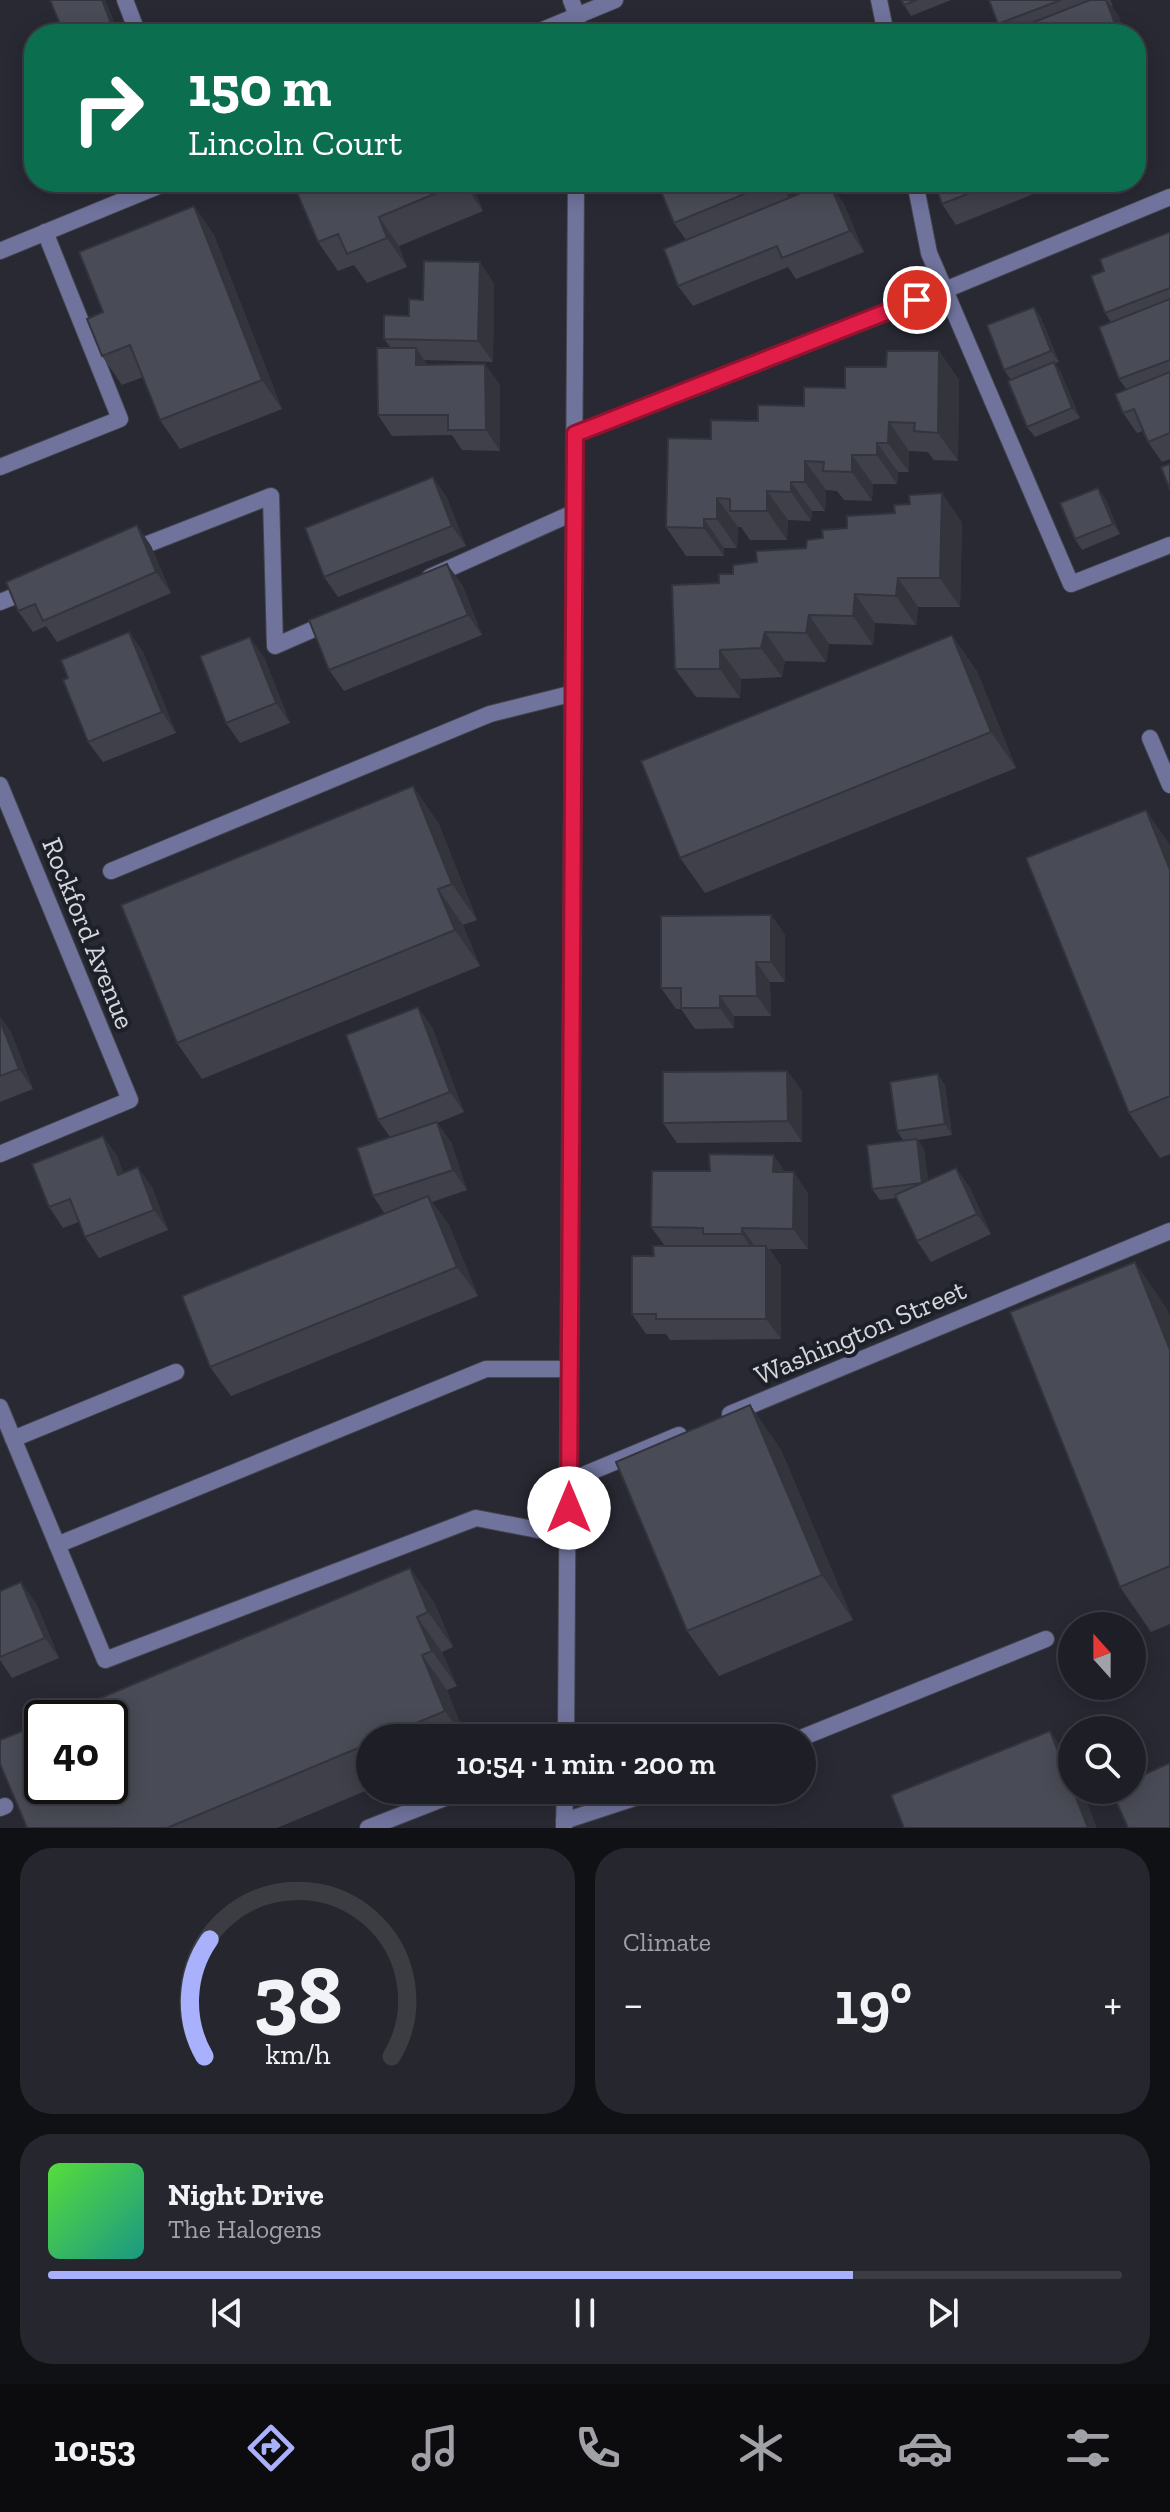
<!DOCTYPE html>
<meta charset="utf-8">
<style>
body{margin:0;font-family:"Zilla Slab",serif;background:#26272e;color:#f1f3f6;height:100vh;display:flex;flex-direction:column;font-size:30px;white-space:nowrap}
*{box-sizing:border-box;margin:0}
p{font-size:26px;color:#a1a2a7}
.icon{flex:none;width:44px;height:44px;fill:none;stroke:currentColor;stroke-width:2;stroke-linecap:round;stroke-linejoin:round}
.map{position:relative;height:1828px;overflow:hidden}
.details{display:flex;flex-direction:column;gap:20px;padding:20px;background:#101115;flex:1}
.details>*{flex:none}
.hud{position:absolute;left:24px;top:24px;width:1122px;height:168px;border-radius:32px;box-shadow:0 4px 20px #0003,0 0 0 2px #3c3d43;background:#0b6e4f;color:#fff;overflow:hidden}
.needle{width:52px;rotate:339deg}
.buttons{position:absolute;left:1058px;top:1612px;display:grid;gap:16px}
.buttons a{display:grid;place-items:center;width:88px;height:88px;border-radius:50%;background:#1e1f26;box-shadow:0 4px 20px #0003,0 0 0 2px #3c3d43;font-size:40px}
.speed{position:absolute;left:24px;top:1700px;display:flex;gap:16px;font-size:40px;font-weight:700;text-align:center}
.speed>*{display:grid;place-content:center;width:104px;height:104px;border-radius:50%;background:#1e1f26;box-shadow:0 4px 20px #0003,0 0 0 2px #3c3d43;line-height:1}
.speed .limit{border:4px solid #111;border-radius:12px;background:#fff;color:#111}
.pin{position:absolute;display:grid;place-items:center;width:68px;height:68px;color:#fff;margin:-34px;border:4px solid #fff;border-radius:50%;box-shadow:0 2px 8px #0007}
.me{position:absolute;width:88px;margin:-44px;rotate:0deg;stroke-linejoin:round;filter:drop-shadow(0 0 6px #0008)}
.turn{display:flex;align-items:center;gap:28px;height:168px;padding:0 32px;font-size:36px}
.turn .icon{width:104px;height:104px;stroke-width:2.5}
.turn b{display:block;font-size:56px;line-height:68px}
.big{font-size:60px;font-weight:600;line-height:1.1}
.details .widget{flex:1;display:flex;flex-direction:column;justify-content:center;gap:12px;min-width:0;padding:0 28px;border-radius:32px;background:#26272e}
.details .dial{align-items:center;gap:0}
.dial svg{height:208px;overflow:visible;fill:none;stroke:#3c3d43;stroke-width:7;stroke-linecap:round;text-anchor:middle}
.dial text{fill:#f1f3f6;stroke:none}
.song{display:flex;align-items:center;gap:24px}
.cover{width:96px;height:96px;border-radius:12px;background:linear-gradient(135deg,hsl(110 70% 55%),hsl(170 70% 35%))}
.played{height:8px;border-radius:4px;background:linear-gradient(90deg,#a9b0fc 75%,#3c3d43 75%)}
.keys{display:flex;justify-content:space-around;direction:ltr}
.heat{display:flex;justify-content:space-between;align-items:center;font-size:44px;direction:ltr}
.details .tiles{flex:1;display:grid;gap:20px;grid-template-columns:1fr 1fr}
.widget:last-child{grid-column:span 2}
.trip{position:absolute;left:356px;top:1724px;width:460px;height:80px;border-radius:40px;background:#1e1f26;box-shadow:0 4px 20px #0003,0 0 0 2px #3c3d43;font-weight:600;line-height:80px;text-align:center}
.tab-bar{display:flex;height:128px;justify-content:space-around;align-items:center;background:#0c0c0f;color:#a1a2a7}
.tab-bar .icon{width:56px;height:56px}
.tab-bar .on{color:#a9b0fc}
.tab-bar b{font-size:36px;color:#f1f3f6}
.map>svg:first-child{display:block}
</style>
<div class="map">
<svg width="1170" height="1828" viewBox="0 0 1170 1828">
<rect width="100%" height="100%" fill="#282933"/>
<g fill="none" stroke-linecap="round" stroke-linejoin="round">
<g stroke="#44454e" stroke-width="18">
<path id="service" d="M125,0L138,34
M879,0L886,34
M915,182L929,253L1071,584L1170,545
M0,467L120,419L45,232
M130,551L271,496L275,646L332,621
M430,577L575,512
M0,602L30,590
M111,871L490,714L574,693
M0,1407L105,1660L476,1518L569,1536
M13,1439L176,1372
M57,1545L486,1369H570
M801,1738L1046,1639
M0,1808L5,1806
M564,1821L659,1790
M368,1828L465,1790"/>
</g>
<g stroke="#44454e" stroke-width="18">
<path id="minor" d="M575,434L945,290L1170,197
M1150,738L1170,785
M0,785L130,1100L0,1154
M730,1414L1170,1231
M569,1481L679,1435"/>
</g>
<g stroke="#44454e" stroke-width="18">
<path id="tertiary" d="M571,0L577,16V34
M533,34L615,0
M0,251L168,182
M566,1738L576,182
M564,1828L565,1790"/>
</g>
<use href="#service" stroke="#70749d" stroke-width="16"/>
<use href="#minor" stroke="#70749d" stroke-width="16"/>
<use href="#tertiary" stroke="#70749d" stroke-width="16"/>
</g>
<path fill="#3f404a" d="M105,0L119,34H64Z
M901,0H951L911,16Z
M989,0H1110L1113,6H1111L1118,15L1125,34H1005L998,24Z
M471,182L483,211L399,246L407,267L367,283L354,265L338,271L318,242L294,186Z
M657,182H786L792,197L843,202L864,252L796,279L788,267L693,306L678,286L686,240L674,223Z
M934,182H1054L1056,185L956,225L942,204Z
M194,206L214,235L282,409L180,449L160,420L143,377L122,385L102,356Z
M1170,232V459L1162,462L1148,442L1143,431L1137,433L1123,413L1127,390L1119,379L1111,322L1105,313L1104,271Z
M494,283L493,362L424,360L428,365L485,364L500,385V451L462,450L452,435L392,436L378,415L391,348L384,339L409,316L423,300Z
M1034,307L1041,318L1059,362L1055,363L1061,373L1080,418L1035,437L1027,427L1011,380L1004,370Z
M939,351L959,380L958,461L934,460L928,452L909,451V472H898L897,484H873L872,501L844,500L837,491L826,490L825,511H812L811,521L788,520L787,540H750L741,527H738L737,548H724V556H686L666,527L711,439L758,421L804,406L886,367Z
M433,477L447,498L466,546L338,597L324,577Z
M1105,498L1120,534L1082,550L1075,539Z
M962,522L960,607H918L916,625L875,623L873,645L829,644L826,662L785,661L782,677L741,679L740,698L696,697L675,669L719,583L733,574L757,562L806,548Z
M137,525L151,546L171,593L57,642L46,626L33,632L18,611Z
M462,584L482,635L344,691L329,670Z
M129,632L143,652L176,733L103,762L88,742Z
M264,657L290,723L240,743L226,723Z
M977,671L1016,768L705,893L680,858Z
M438,822L477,920L463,925L480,966L202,1079L177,1043Z
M1170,845V1154L1160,1158L1129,1113Z
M771,915L785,935V982H770L771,1016H734V1028L695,1029L681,1009H676L661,988Z
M0,1017L11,1032L33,1089L0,1102Z
M432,1027L464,1112L437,1123L451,1142L467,1190L432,1202L449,1225L478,1296L231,1396L210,1367L385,1214L373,1196L390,1137L378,1120Z
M787,1071L802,1091V1142L677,1143L663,1123Z
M945,1085L952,1135L918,1140L924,1149L928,1180L956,1168L970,1188L991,1234L931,1262L917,1241L897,1198L880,1200L872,1189L903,1140L897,1131Z
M103,1136L117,1156L123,1173L152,1187L168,1230L99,1258L85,1237L79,1222L63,1228L49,1207Z
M785,1172L808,1193V1249H769L781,1266V1339L670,1340L666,1334H646L632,1314L665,1246L651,1227Z
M1166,1307L1170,1317V1624L1151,1632L1120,1587Z
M750,1405L781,1450L853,1620L719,1676L687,1631Z
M410,1568L435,1604L453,1647L442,1652L457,1686L447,1690L466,1738H370V1789L277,1828H27Z
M0,1591L36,1603L59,1658L12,1678L0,1660Z"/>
<path fill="#33343c" d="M102,0H105L119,34L112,26Z
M1106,0H1107L1118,15L1125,34H1119Z
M463,182H471L483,211Z
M778,182H786L797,209Z
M829,182L843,202L864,252L850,231Z
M194,206L214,235L282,409L262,380Z
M379,217L399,246L407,267L387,238Z
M480,262L494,283L493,362L478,341Z
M1034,307L1041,318L1059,362L1051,351Z
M416,348L430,368L416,365Z
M939,351L959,380L958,461L938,433Z
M1054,362L1061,373L1080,418L1072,408Z
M485,364L500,385V451L486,430Z
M889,422L909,451V472L888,443Z
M877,443L898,472L897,484L877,455Z
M852,455L873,484L872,501L852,472Z
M805,461L826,490L825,511L805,482Z
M433,477L447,498L466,546L452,526Z
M791,482L812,511L811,521L791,492Z
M1098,488L1105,498L1120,534L1113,524Z
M767,491L788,520L787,540L767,511Z
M942,493L962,522L960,607L940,578Z
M717,498L738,527L737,548L717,519Z
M704,519L724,548V556L704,528Z
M137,525L151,546L171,593L156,572Z
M447,564L462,584L482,635L468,615Z
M898,578L918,607L916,625L896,596Z
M855,594L875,623L873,645L853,616Z
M809,615L829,644L826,662L806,633Z
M129,632L143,652L176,733L162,712Z
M765,632L785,661L782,677L761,648Z
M952,635L977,671L1016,768L991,732Z
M250,637L264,657L290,723L276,703Z
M720,650L741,679L740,698L720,669Z
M413,786L438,822L477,920L452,884Z
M1146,810L1170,845V870Z
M438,889L463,925L480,966L455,930Z
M771,915L785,935V982L771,962Z
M756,962L770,982L771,1016L757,996Z
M720,996L734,1016V1028L720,1008Z
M418,1007L432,1027L464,1112L450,1092Z
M0,1017L11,1032L33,1089L19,1069L0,1021Z
M787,1071L802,1091V1142L788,1121Z
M938,1074L945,1085L952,1135L945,1124Z
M437,1122L451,1142L467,1190L453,1170Z
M103,1136L117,1156L132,1195L118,1175Z
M917,1139L924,1149L930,1193L922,1183Z
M774,1155L788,1176L773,1172Z
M138,1167L152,1187L168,1230L154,1210Z
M956,1168L970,1188L991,1234L977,1214Z
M794,1172L808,1193V1249L793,1229Z
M428,1196L449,1225L478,1296L457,1267Z
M742,1228L757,1249L756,1255L742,1234Z
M766,1246L781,1266V1339L766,1319Z
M1135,1262L1166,1307L1170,1317V1350Z
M750,1405L781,1450L853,1620L822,1575Z
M410,1568L435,1604L453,1647L428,1612Z
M21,1582L36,1603L59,1658L45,1638Z
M417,1617L442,1652L457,1686L432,1651Z
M422,1655L447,1690L466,1738H464L445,1711Z
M1050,1731L1070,1760L1072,1765V1788Z
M1073,1790H1082L1097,1828H1088Z"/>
<path fill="#494b56" stroke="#33343c" stroke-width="2" d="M50,0H102L112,26L93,34H64Z
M901,0H917L904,5Z
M989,0H1061L998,24Z
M1090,0H1106L1119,34L1006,33Z
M948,25L952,34H924Z
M304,182H463L379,217L387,238L347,254L338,234L318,242L294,186Z
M657,182H773L674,223Z
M828,182H829L850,231L782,258L777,246L678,286L664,249Z
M934,182H998L942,204Z
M194,206L262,380L160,420L130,345L102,356L87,319L103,312L79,252Z
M1170,232V288L1105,313L1091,276L1104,271L1100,259Z
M424,261L480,262L478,341L384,339V315L409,316V299L423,300Z
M1170,299V360L1119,379L1099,327Z
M1034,307L1051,351L1004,370L987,325Z
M377,348H416V365L485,364L486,430H448V415H378Z
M887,351H939L938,433L914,431L915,423L889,422L888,443H877V455H852V472L823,471L824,462L805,461V482H791V492L767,491V511H730V499L717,498V519H704V528L666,527L668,438L711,439V420L758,421V405L804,406V387L845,388V367H886Z
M1054,362L1072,408L1027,427L1008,381Z
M1170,372V433L1148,442L1134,409L1123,413L1115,394Z
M1170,464V490L1161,467Z
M433,477L452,526L324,577L305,528Z
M1098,488L1113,524L1075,539L1060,503Z
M942,493L940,578H898L896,596L855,594L853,616L809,615L806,633L765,632L761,648L720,650V669H675L672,585L719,583V574H733V565L757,562L756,551L806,548L807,540L823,538L822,530L847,528V516L895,513L894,505L910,504L909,495Z
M137,525L156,572L43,621L35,604L18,611L6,582Z
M447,564L468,615L329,670L309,620Z
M129,632L162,712L88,742L63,680L68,678L61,660Z
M952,635L991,732L680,858L641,761Z
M250,637L276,703L226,723L200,656Z
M413,786L452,884L438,889L455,930L177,1043L121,905Z
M1146,810L1170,870V1096L1129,1113L1026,858Z
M771,915V962H756L757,996H720V1008H681V988H661V916Z
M418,1007L450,1092L378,1120L346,1035Z
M0,1021L19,1069L0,1076Z
M787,1071L788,1121L663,1123V1072Z
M938,1074L945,1124L897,1131L890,1082Z
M437,1122L453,1170L373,1196L357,1148Z
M103,1136L118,1175L138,1167L154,1210L85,1237L70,1199L49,1207L32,1164Z
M917,1139L922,1183L872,1189L867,1145Z
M709,1154L774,1155L773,1172H794L793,1229L742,1228V1234H703V1228L651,1227L652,1171H710Z
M956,1168L977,1214L917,1241L895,1195Z
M428,1196L457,1267L210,1367L182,1296Z
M653,1246H766V1319H656V1314H632V1256H654Z
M1135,1262L1170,1350V1566L1120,1587L1010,1312Z
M750,1405L822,1575L687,1631L616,1462Z
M410,1568L428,1612L417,1617L432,1651L422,1655L445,1711L381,1738H370V1743L167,1828H27L0,1764V1740L42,1723V1786H110V1718H53Z
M21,1582L45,1638L0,1657V1591Z
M1050,1731L1088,1828H904L891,1795Z
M1170,1763V1828H1128L1111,1790H1132V1780Z"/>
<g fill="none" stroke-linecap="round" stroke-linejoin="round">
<g stroke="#92132f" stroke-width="20">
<path id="route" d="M569,1508L575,434L917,300"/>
</g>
<use href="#route" stroke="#e11d48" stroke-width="14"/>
</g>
<g text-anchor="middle" stroke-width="8" stroke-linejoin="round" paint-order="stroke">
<g font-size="28" fill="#d6d7dd" stroke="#1e2029">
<text transform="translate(89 933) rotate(68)" y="10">Rockford Avenue</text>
<text transform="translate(860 1332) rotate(-23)" y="10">Washington Street</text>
</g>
</g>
</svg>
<div class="buttons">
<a><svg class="needle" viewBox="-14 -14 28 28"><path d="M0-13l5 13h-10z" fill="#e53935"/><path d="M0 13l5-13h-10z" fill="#a1a2a7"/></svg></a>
<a><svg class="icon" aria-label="search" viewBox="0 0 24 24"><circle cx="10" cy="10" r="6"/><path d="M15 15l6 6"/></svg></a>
</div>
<div class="speed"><div class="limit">40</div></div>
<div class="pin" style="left:917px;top:300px;background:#d93025"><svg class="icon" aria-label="arrive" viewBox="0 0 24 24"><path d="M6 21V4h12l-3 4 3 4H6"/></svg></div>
<svg class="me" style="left:569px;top:1508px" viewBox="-20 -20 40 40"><circle r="19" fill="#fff"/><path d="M0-13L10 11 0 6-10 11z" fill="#e11d48"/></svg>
<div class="trip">10:54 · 1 min · 200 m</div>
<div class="hud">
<div class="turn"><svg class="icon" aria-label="right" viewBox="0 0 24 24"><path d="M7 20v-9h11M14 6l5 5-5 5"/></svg><div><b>150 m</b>Lincoln Court</div></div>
</div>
</div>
<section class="details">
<div class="tiles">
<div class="widget dial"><svg viewBox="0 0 100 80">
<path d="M14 69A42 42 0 1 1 86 69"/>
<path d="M14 69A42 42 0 0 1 16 24" stroke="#a9b0fc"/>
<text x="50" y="56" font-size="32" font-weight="700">38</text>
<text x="50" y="72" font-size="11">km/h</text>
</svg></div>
<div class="widget"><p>Climate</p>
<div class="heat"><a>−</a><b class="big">19°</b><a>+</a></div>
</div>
<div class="widget">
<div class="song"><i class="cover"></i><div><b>Night Drive</b><p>The Halogens</p></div></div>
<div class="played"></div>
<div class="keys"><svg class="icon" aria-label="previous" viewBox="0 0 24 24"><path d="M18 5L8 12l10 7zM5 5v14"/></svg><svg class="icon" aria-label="pause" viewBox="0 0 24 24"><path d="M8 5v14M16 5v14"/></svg><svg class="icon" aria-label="next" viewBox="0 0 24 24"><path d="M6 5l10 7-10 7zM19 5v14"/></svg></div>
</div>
</div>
</section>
<nav class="tab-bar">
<b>10:53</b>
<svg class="icon on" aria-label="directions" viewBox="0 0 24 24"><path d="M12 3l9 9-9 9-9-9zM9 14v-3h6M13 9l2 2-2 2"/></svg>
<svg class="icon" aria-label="music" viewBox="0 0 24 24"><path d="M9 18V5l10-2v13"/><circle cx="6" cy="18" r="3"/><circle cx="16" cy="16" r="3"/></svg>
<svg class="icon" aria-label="phone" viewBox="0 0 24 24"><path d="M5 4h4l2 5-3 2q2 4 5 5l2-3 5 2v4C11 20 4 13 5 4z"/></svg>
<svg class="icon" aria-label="climate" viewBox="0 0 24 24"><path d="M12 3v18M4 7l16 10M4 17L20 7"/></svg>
<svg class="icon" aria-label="car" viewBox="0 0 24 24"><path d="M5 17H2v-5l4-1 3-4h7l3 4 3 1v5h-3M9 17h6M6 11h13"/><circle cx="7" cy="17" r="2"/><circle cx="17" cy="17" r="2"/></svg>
<svg class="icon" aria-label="filters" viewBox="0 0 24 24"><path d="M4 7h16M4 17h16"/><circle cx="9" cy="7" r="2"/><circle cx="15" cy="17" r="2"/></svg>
</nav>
